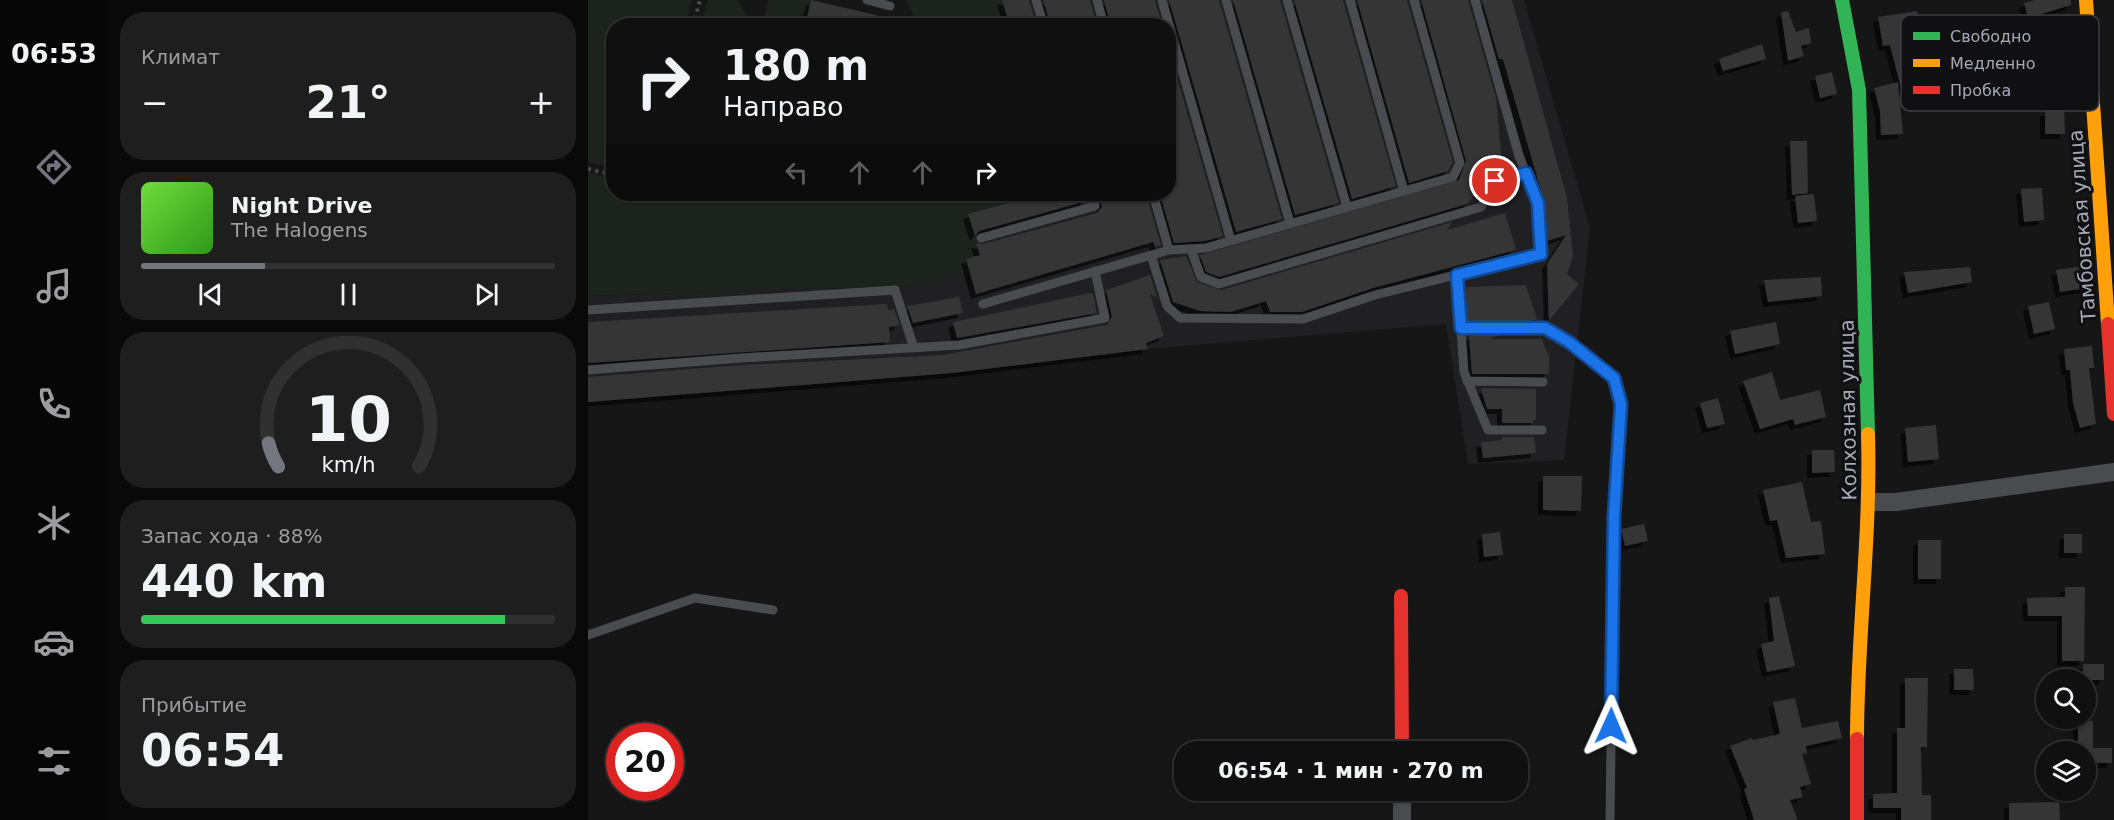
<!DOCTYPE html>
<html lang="ru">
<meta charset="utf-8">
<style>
body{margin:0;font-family:"DejaVu Sans",sans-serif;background:#1e1e1e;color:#f1f3f6;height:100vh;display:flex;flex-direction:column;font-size:22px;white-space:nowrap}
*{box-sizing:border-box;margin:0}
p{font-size:20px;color:#9c9d9f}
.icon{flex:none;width:33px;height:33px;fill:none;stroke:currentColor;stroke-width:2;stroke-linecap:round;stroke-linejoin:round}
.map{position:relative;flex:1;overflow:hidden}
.details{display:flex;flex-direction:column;gap:12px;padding:12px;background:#090909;width:480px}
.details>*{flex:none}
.top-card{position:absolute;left:18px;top:18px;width:570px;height:183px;border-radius:24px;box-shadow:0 2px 4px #0004,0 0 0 2px #303030;background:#101010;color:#f1f3f6;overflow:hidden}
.fabs{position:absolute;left:1448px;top:669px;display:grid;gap:12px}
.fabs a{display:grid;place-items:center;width:60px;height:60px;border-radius:50%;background:#101010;box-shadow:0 2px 4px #0004,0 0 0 2px #303030;font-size:30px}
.speed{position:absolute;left:18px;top:723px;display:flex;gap:12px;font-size:30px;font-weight:700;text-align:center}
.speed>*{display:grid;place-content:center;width:78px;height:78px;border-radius:50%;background:#101010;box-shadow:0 2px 4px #0004,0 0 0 2px #303030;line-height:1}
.speed .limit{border:9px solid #d22;background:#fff;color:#111}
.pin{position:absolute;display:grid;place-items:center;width:51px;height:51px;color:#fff;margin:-26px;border:3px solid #fff;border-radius:50%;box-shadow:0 2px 6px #0007}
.me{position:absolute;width:66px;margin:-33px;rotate:1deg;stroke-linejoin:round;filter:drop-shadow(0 0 4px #0008)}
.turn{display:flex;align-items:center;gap:21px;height:126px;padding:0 18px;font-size:27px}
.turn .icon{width:78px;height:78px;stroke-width:2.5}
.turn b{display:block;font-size:42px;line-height:51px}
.lanes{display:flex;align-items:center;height:57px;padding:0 18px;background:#0003;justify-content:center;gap:30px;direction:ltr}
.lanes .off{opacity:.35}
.big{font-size:45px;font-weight:700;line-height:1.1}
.details .tile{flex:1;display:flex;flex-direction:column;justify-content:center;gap:9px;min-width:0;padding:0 21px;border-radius:24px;background:#1e1e1e}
.details .dial{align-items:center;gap:0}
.dial svg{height:156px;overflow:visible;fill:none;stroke:#303030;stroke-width:7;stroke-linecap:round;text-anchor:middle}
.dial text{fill:#f1f3f6;stroke:none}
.song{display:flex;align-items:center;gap:18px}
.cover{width:72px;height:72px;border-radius:9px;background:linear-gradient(135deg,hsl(100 70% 55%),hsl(110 70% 35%))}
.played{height:6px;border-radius:3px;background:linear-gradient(90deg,#74767f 30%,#303030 30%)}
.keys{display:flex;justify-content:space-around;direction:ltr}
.heat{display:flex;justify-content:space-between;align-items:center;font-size:33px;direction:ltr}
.charge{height:9px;border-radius:4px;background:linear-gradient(90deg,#34c759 88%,#303030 0)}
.trip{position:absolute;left:586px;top:741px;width:354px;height:60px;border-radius:24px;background:#101010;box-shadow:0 2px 4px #0004,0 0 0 2px #303030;font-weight:700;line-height:60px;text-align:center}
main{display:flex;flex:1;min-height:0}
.menu{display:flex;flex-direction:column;width:108px;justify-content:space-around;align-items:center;background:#060606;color:#9c9d9f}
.menu .icon{width:42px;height:42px}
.menu .active{color:#74767f}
.menu b{font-size:27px;color:#f1f3f6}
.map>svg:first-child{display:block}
</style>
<main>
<nav class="menu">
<b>06:53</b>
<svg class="icon active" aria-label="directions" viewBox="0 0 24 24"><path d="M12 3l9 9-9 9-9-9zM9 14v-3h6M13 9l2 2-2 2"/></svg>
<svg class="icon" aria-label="music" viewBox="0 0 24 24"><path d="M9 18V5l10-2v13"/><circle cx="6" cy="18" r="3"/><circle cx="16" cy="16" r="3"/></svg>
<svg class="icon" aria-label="phone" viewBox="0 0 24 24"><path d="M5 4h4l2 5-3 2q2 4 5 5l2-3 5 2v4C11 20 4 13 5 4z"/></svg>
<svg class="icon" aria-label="climate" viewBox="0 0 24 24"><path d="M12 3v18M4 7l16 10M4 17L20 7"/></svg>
<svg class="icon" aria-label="car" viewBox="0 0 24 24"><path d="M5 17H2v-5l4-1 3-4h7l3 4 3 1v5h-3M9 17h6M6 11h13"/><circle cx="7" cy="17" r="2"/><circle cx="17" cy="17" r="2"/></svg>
<svg class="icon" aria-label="filters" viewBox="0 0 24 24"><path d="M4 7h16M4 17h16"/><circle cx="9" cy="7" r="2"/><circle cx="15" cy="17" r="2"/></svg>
</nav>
<section class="details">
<div class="tile"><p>Климат</p>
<div class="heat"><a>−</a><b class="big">21°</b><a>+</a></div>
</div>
<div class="tile">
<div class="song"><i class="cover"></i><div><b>Night Drive</b><p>The Halogens</p></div></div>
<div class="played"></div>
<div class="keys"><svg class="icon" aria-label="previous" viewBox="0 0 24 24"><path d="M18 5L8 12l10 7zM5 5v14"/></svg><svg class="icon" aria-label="pause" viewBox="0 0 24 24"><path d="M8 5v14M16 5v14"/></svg><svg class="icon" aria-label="next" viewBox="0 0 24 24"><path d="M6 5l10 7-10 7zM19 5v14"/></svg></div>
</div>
<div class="tile dial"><svg viewBox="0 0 100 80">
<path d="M14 69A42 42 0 1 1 86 69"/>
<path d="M14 69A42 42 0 0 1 9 57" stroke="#74767f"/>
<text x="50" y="56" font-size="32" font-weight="700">10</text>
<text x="50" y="72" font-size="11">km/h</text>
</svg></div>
<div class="tile"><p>Запас хода · 88%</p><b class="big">440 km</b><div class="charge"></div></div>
<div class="tile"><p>Прибытие</p><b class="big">06:54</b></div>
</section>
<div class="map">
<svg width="1526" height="820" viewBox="0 0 1526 820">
<defs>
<filter id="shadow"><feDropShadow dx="-5" dy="5" stdDeviation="0" flood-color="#0009"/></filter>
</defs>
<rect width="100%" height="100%" fill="#161616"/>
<path fill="#202022" d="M414,0H936L1002,228L976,460L880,464L858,324L560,349L364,373L0,402V296L324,286L380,214L454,194H580V26L422,25Z"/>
<path fill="#1c231d" d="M0,0H104L98,25L26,26L25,168L0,162Z
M120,0H150L164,25H113Z
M180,0H223L217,25L174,26Z
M318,0H414L422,25H330Z
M0,172L25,179L26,194H454L381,214L385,230V273L324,286L0,296Z"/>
<path fill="#343435" filter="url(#shadow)" d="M223,0L309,20V26H217Z
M414,0H441L449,26H422Z
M455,0H502L509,26H463Z
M516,0H567L574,26H523Z
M581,0H631L694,219L648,232Z
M645,0H692L751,203L707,215Z
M706,0H755L808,186L764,199Z
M769,0H819L865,162L860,171L821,183Z
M833,0H880L908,98L915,172L895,173L892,188L879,204L631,277L618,272L612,255L871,180L878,161Z
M894,0H924L979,198L985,257L979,274L991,284L961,321L959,264L978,235L959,241L956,201L915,59H911Z
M1447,0H1483V5L1440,18L1436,3Z
M1200,11L1208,32L1221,28L1223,43L1213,46L1216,56L1200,61L1193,12Z
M1329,11L1336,61H1339L1345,85L1314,92L1302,45L1295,46L1290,17Z
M1471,38L1481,107H1476L1477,134H1457V111H1462L1459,68L1442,70L1438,43Z
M1174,44L1178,59L1135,71L1131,59Z
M580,47L635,236L617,241L586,243L572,194H580Z
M1244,72L1249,94L1232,98L1227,76Z
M1310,82L1315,134L1293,135L1292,111L1286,88Z
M1202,141H1219L1220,193L1204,195Z
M1454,188L1456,220L1436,222L1433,189Z
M454,194H496L498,201L391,231L387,236L380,214Z
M510,194H558L573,245L567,247L565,242L388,294L378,259L392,255L388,243L395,244L509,213L514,207Z
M1226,194L1229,221L1210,223L1207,196Z
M917,213L928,250L785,288L714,312H682L678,301L643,312L612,311L585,302L572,260L598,256L609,282L633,290L864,222L859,230Z
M1495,266L1499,288L1472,292L1468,270Z
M1382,267L1384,282L1320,293L1316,272Z
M562,275L569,297L562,294L576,336L558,343L560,349L364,373L0,402V377L153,365L355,355L518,325L524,317L518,290Z
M1233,277L1234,296L1180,302L1176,280Z
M938,285L949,319L943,321H879L878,287Z
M502,293L505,294L509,313L369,338L365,322Z
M371,297L375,313L325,323L319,306Z
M1461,302L1467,329L1446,334L1440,306Z
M299,304L300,310L306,309L312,325L301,327L302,342L0,363V322Z
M1188,322L1192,344L1147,354L1142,331Z
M881,335H911L902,339H954L959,353H961V374H884Z
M1504,346L1506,368H1501L1508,424L1492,428L1485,403L1482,370H1478L1476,349Z
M1184,372L1192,400L1232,390L1238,417L1207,425L1205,419L1172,429L1155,381Z
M893,388L948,389V420H945V423H914V409H899Z
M1130,398L1137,424L1119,428L1112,403Z
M1348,425L1351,459L1320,462L1317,428Z
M914,437H946L948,453L895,458L893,442L914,440Z
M1224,450H1246L1247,472L1224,473Z
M955,476H994L993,511L955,510Z
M1214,482L1223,522L1233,521L1237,554L1198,558L1189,520L1182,521L1175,490Z
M1056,524L1060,541L1037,546L1033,529Z
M912,532L915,555L896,557L894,534Z
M1476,534H1494V553H1476Z
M1330,540H1353V579H1330Z
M1477,587H1497L1496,661H1474V616H1440L1439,598L1477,597Z
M1191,596L1207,666L1179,672L1173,644L1186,641L1181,598Z
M1495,664H1516V680H1495Z
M1366,669H1385L1386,690H1366Z
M1317,678H1340L1339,747H1333L1334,795H1343V820H1313V808H1285V794L1309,793V728H1317Z
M1207,698L1214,728L1250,721L1254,738L1218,746L1219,753L1214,754L1223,784L1212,787L1215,797L1202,800L1210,820H1166L1156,789L1159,788L1142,746L1164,738L1165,740L1192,734L1185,702Z
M1490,721H1505V748H1524V763H1504L1503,752H1490Z
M1471,802L1472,820H1421V803Z"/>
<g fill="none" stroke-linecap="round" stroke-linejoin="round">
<path stroke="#4c4c51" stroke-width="4" stroke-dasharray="3 4.5" stroke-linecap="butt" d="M105,26L112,0
M0,169L26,175"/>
<path stroke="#4a4b4f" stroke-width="9" d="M279,0L302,6
M448,0L456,26
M509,0L516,26
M574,0L643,241
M638,0L702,223
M699,0L759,207
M762,0L816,191
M565,194L581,250
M393,238L507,206L503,194
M603,249L613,277L631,284L893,207L907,181L938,173
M563,255L579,306L592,318L715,319L787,295L953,254L950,203L931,156L887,0
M869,275L876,372L900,430H954
M395,304L581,250L618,248L865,177L872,163L826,0
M0,310L307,290L326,348
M873,328H957L981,342L1026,378L1033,404L1026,516L1022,820
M0,370L153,358L371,345L517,318L507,271
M879,381L955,382
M0,635L107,598L185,610"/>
<path stroke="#4a4b4f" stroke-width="18" d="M1282,502H1308L1526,472
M814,790V820"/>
<path stroke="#30b455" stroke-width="14" d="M1254,0L1271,90L1280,434"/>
<path stroke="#ff9f0a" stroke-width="14" d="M1498,0L1520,324
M1269,739C1269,637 1283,536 1280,434"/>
<path stroke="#e5322d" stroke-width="14" d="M1520,324L1526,414
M813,596L814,752
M1269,739V820"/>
</g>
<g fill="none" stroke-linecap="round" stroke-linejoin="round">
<g stroke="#114b97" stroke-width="15">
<path id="route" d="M907,181L938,173L950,203L953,254L869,275L873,328H957L981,342L1026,378L1033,404L1026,516L1023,726"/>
</g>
<use href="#route" stroke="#1a73e8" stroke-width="10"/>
</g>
<g text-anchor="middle" stroke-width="6" stroke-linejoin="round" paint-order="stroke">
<g font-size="20" fill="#a6aab8" stroke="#101012">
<text transform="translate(1494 226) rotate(-94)" y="7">Тамбовская улица</text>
<text transform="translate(1260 410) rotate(-91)" y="7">Колхозная улица</text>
</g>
</g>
<rect x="1313" y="15" width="198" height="96" rx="9" fill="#101012" stroke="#3d3e44" stroke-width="1.5"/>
<rect x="1325" y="32" width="27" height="8" fill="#30b455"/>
<rect x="1325" y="59" width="27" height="8" fill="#ff9f0a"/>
<rect x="1325" y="86" width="27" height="8" fill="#e5322d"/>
<g font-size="16" fill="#a6aab8">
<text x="1362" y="42">Свободно</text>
<text x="1362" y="69">Медленно</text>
<text x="1362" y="96">Пробка</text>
</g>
</svg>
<div class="fabs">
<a><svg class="icon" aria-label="search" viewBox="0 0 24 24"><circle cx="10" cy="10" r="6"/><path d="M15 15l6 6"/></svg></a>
<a><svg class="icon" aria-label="layers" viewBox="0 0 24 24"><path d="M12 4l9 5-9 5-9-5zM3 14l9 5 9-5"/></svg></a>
</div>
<div class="speed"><div class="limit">20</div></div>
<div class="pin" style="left:907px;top:181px;background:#d93025"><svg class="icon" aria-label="arrive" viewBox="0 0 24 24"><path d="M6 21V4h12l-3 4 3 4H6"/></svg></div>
<svg class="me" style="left:1023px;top:726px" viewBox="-20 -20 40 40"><path d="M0-17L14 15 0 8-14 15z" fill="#1a73e8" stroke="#fff" stroke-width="4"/></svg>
<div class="trip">06:54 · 1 мин · 270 m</div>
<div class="top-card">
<div class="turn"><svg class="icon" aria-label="right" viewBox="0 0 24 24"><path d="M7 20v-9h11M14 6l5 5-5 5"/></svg><div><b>180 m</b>Направо</div></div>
<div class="lanes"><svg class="icon off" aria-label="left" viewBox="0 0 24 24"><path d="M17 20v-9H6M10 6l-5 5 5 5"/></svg><svg class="icon off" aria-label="ahead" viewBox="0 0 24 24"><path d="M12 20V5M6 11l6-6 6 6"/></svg><svg class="icon off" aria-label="ahead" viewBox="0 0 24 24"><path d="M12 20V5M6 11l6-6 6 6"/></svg><svg class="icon" aria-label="right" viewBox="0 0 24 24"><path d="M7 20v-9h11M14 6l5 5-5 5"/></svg></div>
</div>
</div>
</main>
